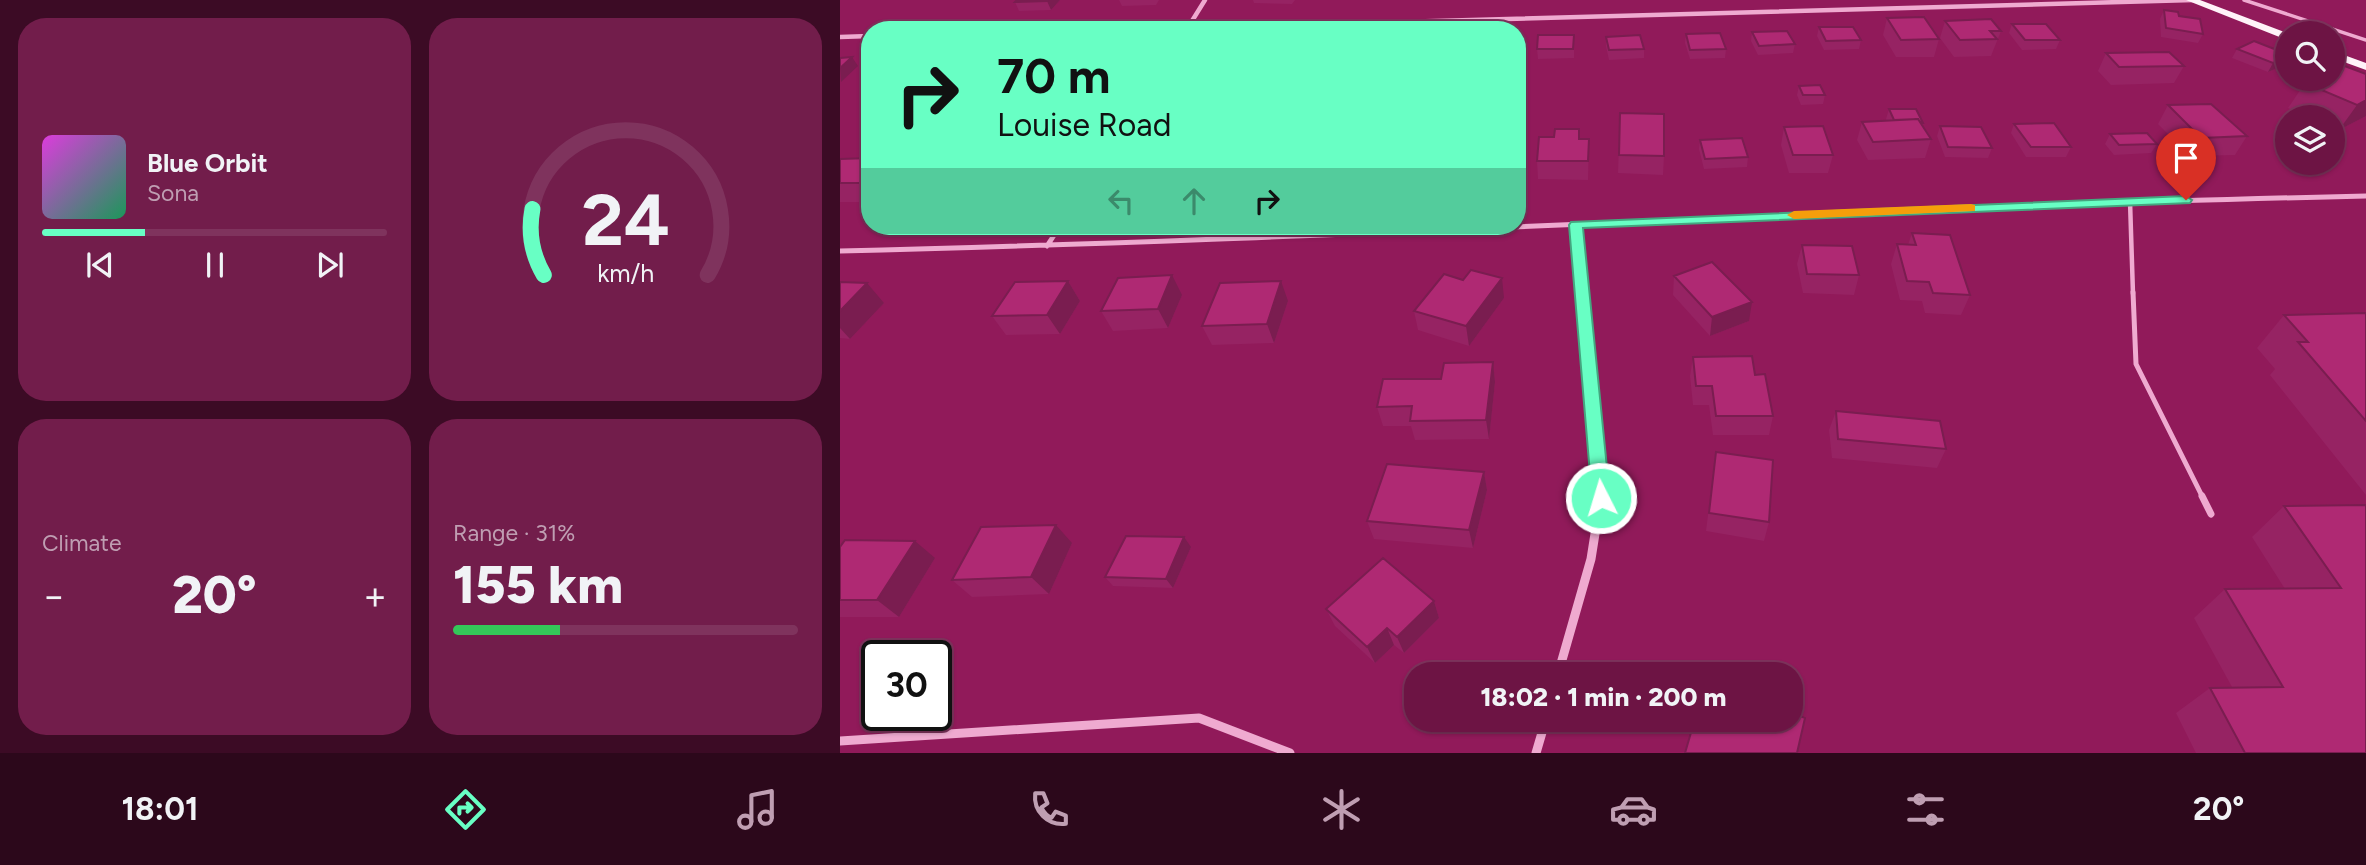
<!DOCTYPE html>
<meta charset="utf-8">
<style>
body{margin:0;font-family:Figtree,sans-serif;background:#721d4b;color:#f1f3f6;height:100vh;display:flex;flex-direction:column;font-size:26px;white-space:nowrap}
*{box-sizing:border-box;margin:0}
p{font-size:23px;color:#bf9eb2}
.icon{flex:none;width:38px;height:38px;fill:none;stroke:currentColor;stroke-width:2;stroke-linecap:round;stroke-linejoin:round}
.map{position:relative;flex:1;overflow:hidden}
.drawer{display:flex;flex-direction:column;gap:18px;padding:18px;background:#3c0b25;width:840px}
.drawer>*{flex:none}
.banner{position:absolute;left:21px;top:21px;width:665px;height:214px;border-radius:28px;box-shadow:0 2px 5px #0004,0 0 0 2px #7f335d;background:#68ffc4;color:#111;overflow:hidden}
.buttons{position:absolute;left:1435px;top:21px;display:grid;gap:14px}
.buttons a{display:grid;place-items:center;width:70px;height:70px;border-radius:50%;background:#6d1444;box-shadow:0 2px 5px #0004,0 0 0 2px #7f335d;font-size:35px}
.speed{position:absolute;left:21px;top:640px;display:flex;gap:14px;font-size:35px;font-weight:700;text-align:center}
.speed>*{display:grid;place-content:center;width:91px;height:91px;border-radius:50%;background:#6d1444;box-shadow:0 2px 5px #0004,0 0 0 2px #7f335d;line-height:1}
.speed .limit{border:4px solid #111;border-radius:10px;background:#fff;color:#111}
.pin{position:absolute;display:grid;place-items:center;width:60px;height:60px;color:#fff;margin:-72px -30px;border-radius:50% 50% 50% 0;rotate:-45deg;box-shadow:0 0 7px #0007}
.pin .icon{rotate:45deg}
.me{position:absolute;width:77px;margin:-38px;rotate:355deg;stroke-linejoin:round;filter:drop-shadow(0 0 5px #0008)}
.turn{display:flex;align-items:center;gap:24px;height:147px;padding:0 21px;font-size:32px}
.turn .icon{width:91px;height:91px;stroke-width:2.5}
.turn b{display:block;font-size:49px;line-height:60px}
.lanes{display:flex;align-items:center;height:66px;padding:0 21px;background:#0003;justify-content:center;gap:35px;direction:ltr}
.lanes .off{opacity:.35}
.big{font-size:52px;font-weight:800;line-height:1.1}
.drawer .card{flex:1;display:flex;flex-direction:column;justify-content:center;gap:10px;min-width:0;padding:0 24px;border-radius:28px;background:#721d4b}
.drawer .dial{align-items:center;gap:0}
.dial svg{height:182px;overflow:visible;fill:none;stroke:#7f335d;stroke-width:7;stroke-linecap:round;text-anchor:middle}
.dial text{fill:#f1f3f6;stroke:none}
.song{display:flex;align-items:center;gap:21px}
.cover{width:84px;height:84px;border-radius:10px;background:linear-gradient(135deg,hsl(300 70% 55%),hsl(150 70% 35%))}
.played{height:7px;border-radius:4px;background:linear-gradient(90deg,#68ffc4 30%,#7f335d 30%)}
.keys{display:flex;justify-content:space-around;direction:ltr}
.heat{display:flex;justify-content:space-between;align-items:center;font-size:38px;direction:ltr}
.charge{height:10px;border-radius:5px;background:linear-gradient(90deg,#34c759 31%,#7f335d 0)}
.drawer .tiles{flex:1;display:grid;gap:18px;grid-template-columns:repeat(2,1fr)}
.trip{position:absolute;left:564px;top:662px;width:399px;height:70px;border-radius:28px;background:#6d1444;box-shadow:0 2px 5px #0004,0 0 0 2px #7f335d;font-weight:800;line-height:70px;text-align:center}
.menu{display:flex;height:112px;justify-content:space-around;align-items:center;background:#2c081b;color:#bf9eb2}
.menu .icon{width:49px;height:49px}
.menu .on{color:#68ffc4}
.menu b{font-size:32px;color:#f1f3f6}
main{display:flex;flex:1;min-height:0}
.map>svg:first-child{display:block}
</style>
<main>
<section class="drawer">
<div class="tiles">
<div class="card">
<div class="song"><i class="cover"></i><div><b>Blue Orbit</b><p>Sona</p></div></div>
<div class="played"></div>
<div class="keys"><svg class="icon" aria-label="previous" viewBox="0 0 24 24"><path d="M18 5L8 12l10 7zM5 5v14"/></svg><svg class="icon" aria-label="pause" viewBox="0 0 24 24"><path d="M8 5v14M16 5v14"/></svg><svg class="icon" aria-label="next" viewBox="0 0 24 24"><path d="M6 5l10 7-10 7zM19 5v14"/></svg></div>
</div>
<div class="card dial"><svg viewBox="0 0 100 80">
<path d="M14 69A42 42 0 1 1 86 69"/>
<path d="M14 69A42 42 0 0 1 9 40" stroke="#68ffc4"/>
<text x="50" y="56" font-size="32" font-weight="700">24</text>
<text x="50" y="72" font-size="11">km/h</text>
</svg></div>
<div class="card"><p>Climate</p>
<div class="heat"><a>−</a><b class="big">20°</b><a>+</a></div>
</div>
<div class="card"><p>Range · 31%</p><b class="big">155 km</b><div class="charge"></div></div>
</div>
</section>
<div class="map">
<svg width="1526" height="753" viewBox="0 0 1526 753">
<rect width="100%" height="100%" fill="#911a5a"/>
<g fill="none" stroke-linecap="round" stroke-linejoin="round">
<path stroke="#efaad0" stroke-width="3.5" d="M1404,0L1526,40"/>
<path stroke="#efaad0" stroke-width="4.5" d="M1290,201L1293,294"/>
<path stroke="#efaad0" stroke-width="5" d="M1293,292L1296,364L1363,498"/>
<path stroke="#efaad0" stroke-width="7" d="M1362,496L1371,514"/>
<path stroke="#efaad0" stroke-width="4.5" d="M347,29L365,0
M270,30L1353,0
M0,37L30,36"/>
<path stroke="#efaad0" stroke-width="5" d="M736,225L742,294
M207,246L220,226
M0,251C509,239 1017,207 1526,196"/>
<path stroke="#efaad0" stroke-width="7" d="M742,292L761,498"/>
<path stroke="#efaad0" stroke-width="9" d="M718,674L751,559L761,496
M0,741L359,718L450,753
M696,753L706,719"/>
<path fill="#fff2f8" fill-rule="evenodd" d="M1346,0H1360L1447,33V40Z
M1493,51L1526,63V70L1493,58Z"/>
</g>
<path fill="#962363" d="M220,0L211,10L179,11L175,2Z
M279,0H319L316,5L282,6Z
M413,0H455L452,4L414,3Z
M1324,10L1339,16L1363,34L1358,43L1321,37L1320,19Z
M1047,18L1099,39L1094,57H1056L1043,35Z
M1105,21L1161,31L1151,56L1114,57L1100,38Z
M1172,24L1220,40L1216,49L1182,50L1169,33Z
M979,27L1021,40L1019,49L984,50L977,36Z
M912,32L955,44L953,53L918,55L911,41Z
M846,34L886,49L885,58L850,59L845,43Z
M734,35V58L698,59L697,49Z
M766,37L804,49V58L769,60L766,46Z
M1397,49L1447,54V61L1445,65L1428,72L1392,58Z
M1266,53L1344,66L1334,83L1271,85L1258,71Z
M1526,74V116L1499,130L1493,127V117H1470L1448,108L1465,83Z
M959,86L985,95L983,104L961,105L957,95Z
M1328,105L1407,136L1395,155L1350,156L1318,124Z
M1049,109L1083,123L1082,126L1091,139L1085,158L1028,160L1017,140L1022,122L1047,121L1046,119Z
M780,113L824,156L823,175L778,173Z
M1174,124L1231,147L1226,157H1186L1171,133Z
M1100,126L1152,148L1148,158L1105,157L1097,136Z
M944,127L993,155L988,173H949L941,145Z
M1447,132V148L1441,142Z
M1270,134L1317,144L1311,153L1274,155L1265,144Z
M1493,136L1500,142L1493,151Z
M740,139H749L748,180L698,179L697,161Z
M860,140L908,157L907,167L864,169L859,149Z
M30,158V202H0V159Z
M1072,233L1130,295L1121,315L1085,313L1082,301L1060,300L1051,264L1057,244L1068,245Z
M962,245L1019,275L1014,295L963,293L957,264Z
M834,276L909,321L870,336L833,295Z
M623,280L664,298L629,346L578,330L574,311Z
M228,281L240,301L220,334L166,335L152,316Z
M0,282L44,303L10,339L0,338Z
M342,295L328,328L273,331L261,311Z
M448,301L434,343L372,345L362,326Z
M1526,313V495L1430,375L1435,369L1417,348L1444,315Z
M853,357L915,375L933,416L929,435H873L869,405H853L850,376Z
M653,362L655,382L649,439L575,440L571,426H543L537,407L601,379Z
M996,411L1106,449L1097,468L992,458L989,430Z
M876,452L929,522L924,541L866,531Z
M644,472L647,490L633,548L534,539L527,521Z
M1526,505V753H1356L1336,713L1370,688L1392,687L1354,618L1385,589H1445L1412,537L1444,506Z
M232,543L209,594L132,597L112,580Z
M0,547L95,558L59,617H0Z
M351,547L333,588L273,586L265,577Z
M594,601L599,618L564,653L554,645L535,663L495,626L486,609Z"/>
<path fill="#7a1d50" d="M208,0H220L211,10L207,1Z
M12,57L18,66L1,82L0,68Z
M1447,57V61L1445,65L1428,72L1433,63Z
M1526,100V116L1499,130L1517,105Z
M332,275L342,295L328,328L318,309Z
M662,278L664,298L629,346L626,326Z
M228,281L240,301L220,334L207,315Z
M441,281L448,301L434,343L427,324Z
M27,283L44,303L10,339L0,328V311Z
M912,302L909,321L870,336L872,317Z
M653,362L655,382L649,439L646,420Z
M644,472L647,490L633,548L629,530Z
M216,525L232,543L209,594L191,577Z
M344,537L351,547L333,588L326,579Z
M75,541L95,558L59,617L37,600Z
M594,601L599,618L564,653L557,637Z
M547,628L554,645L535,663L527,647Z"/>
<path fill="#af2973" stroke="#7a1d50" stroke-width="2" d="M177,0H208L207,1L175,2Z
M1324,10L1338,12L1339,16L1360,19L1363,34L1326,28Z
M1084,17L1099,39L1061,40L1047,18Z
M1151,19L1161,31H1150L1157,39L1120,40L1105,21Z
M1172,24H1206L1220,40H1185Z
M979,27H1013L1021,40L986,41Z
M947,31L955,44L919,46L912,32Z
M880,33L886,49L850,50L846,34Z
M698,35H734L733,49H697Z
M800,35L804,49L769,50L766,37Z
M1414,41L1447,54V57L1433,63L1397,49Z
M1329,52L1344,66L1279,67L1266,53Z
M12,57L0,68V58Z
M1502,65L1526,74V100L1517,105L1465,83L1474,79H1493V70Z
M980,85L985,95H963L959,86Z
M1371,104L1407,136L1361,138L1328,105Z
M1049,109H1076L1083,123H1081L1078,119L1054,120Z
M780,113L824,114V156L779,155Z
M1078,119L1091,139L1033,142L1022,122Z
M1214,123L1231,147H1191L1174,124Z
M983,126L993,155H953L944,127Z
M1100,126L1141,127L1152,148L1108,147Z
M715,129H739V139H749L748,161H697L699,137H714Z
M1307,133L1317,144L1279,145L1270,134Z
M1493,136L1500,142H1493Z
M902,138L908,157L865,159L860,140Z
M30,158V179L26,183H0V159Z
M1072,233L1110,235L1130,295L1093,293L1089,282L1067,281L1057,244L1076,245Z
M962,245L1012,246L1019,275L967,274Z
M872,262L912,302L872,317L834,276Z
M631,270L662,278L626,326L574,311L604,274L623,280Z
M332,275L318,309L261,311L278,278Z
M228,281L207,315L152,316L175,282Z
M441,281L427,324L362,326L380,283Z
M0,282L27,283L0,311Z
M1526,313V421L1458,342H1468L1444,315Z
M912,356L915,375L925,374L933,416H876L872,386H856L853,357Z
M653,362L646,420L570,421L572,406L537,407L543,379H601L604,363Z
M996,411L1100,421L1106,449L998,439Z
M876,452L933,460L929,522L869,513Z
M547,464L644,472L629,530L527,521Z
M1526,505V753H1405L1370,688L1443,687L1385,589L1501,588L1444,506Z
M216,525L191,577L112,580L141,527Z
M286,536L344,537L326,579L265,577Z
M5,540L75,541L37,600H0V547Z
M543,558L594,601L557,637L547,628L527,647L486,609Z
M950,712L965,718L957,753H845L855,719H950Z"/>
<path fill="#68ffc4" stroke="#44a67f" stroke-width="2" d="M1346,196L1352,200L1350,203L743,228L770,498L767,503L761,506L755,503L752,498L729,225L731,222Z"/>
<path fill="#f59e0b" d="M1131,204L1135,205V211L954,219L947,215L954,211Z"/>
</svg>
<div class="buttons">
<a><svg class="icon" aria-label="search" viewBox="0 0 24 24"><circle cx="10" cy="10" r="6"/><path d="M15 15l6 6"/></svg></a>
<a><svg class="icon" aria-label="layers" viewBox="0 0 24 24"><path d="M12 4l9 5-9 5-9-5zM3 14l9 5 9-5"/></svg></a>
</div>
<div class="speed"><div class="limit">30</div></div>
<div class="pin" style="left:1346px;top:200px;background:#d93025"><svg class="icon" aria-label="arrive" viewBox="0 0 24 24"><path d="M6 21V4h12l-3 4 3 4H6"/></svg></div>
<svg class="me" style="left:761px;top:498px" viewBox="-20 -20 40 40"><circle r="17" fill="#68ffc4" stroke="#fff" stroke-width="3"/><path d="M0-11L8 9 0 5-8 9z" fill="#fff"/></svg>
<div class="trip">18:02 · 1 min · 200 m</div>
<div class="banner">
<div class="turn"><svg class="icon" aria-label="right" viewBox="0 0 24 24"><path d="M7 20v-9h11M14 6l5 5-5 5"/></svg><div><b>70 m</b>Louise Road</div></div>
<div class="lanes"><svg class="icon off" aria-label="left" viewBox="0 0 24 24"><path d="M17 20v-9H6M10 6l-5 5 5 5"/></svg><svg class="icon off" aria-label="ahead" viewBox="0 0 24 24"><path d="M12 20V5M6 11l6-6 6 6"/></svg><svg class="icon" aria-label="right" viewBox="0 0 24 24"><path d="M7 20v-9h11M14 6l5 5-5 5"/></svg></div>
</div>
</div>
</main>
<nav class="menu">
<b>18:01</b>
<svg class="icon on" aria-label="directions" viewBox="0 0 24 24"><path d="M12 3l9 9-9 9-9-9zM9 14v-3h6M13 9l2 2-2 2"/></svg>
<svg class="icon" aria-label="music" viewBox="0 0 24 24"><path d="M9 18V5l10-2v13"/><circle cx="6" cy="18" r="3"/><circle cx="16" cy="16" r="3"/></svg>
<svg class="icon" aria-label="phone" viewBox="0 0 24 24"><path d="M5 4h4l2 5-3 2q2 4 5 5l2-3 5 2v4C11 20 4 13 5 4z"/></svg>
<svg class="icon" aria-label="climate" viewBox="0 0 24 24"><path d="M12 3v18M4 7l16 10M4 17L20 7"/></svg>
<svg class="icon" aria-label="car" viewBox="0 0 24 24"><path d="M5 17H2v-5l4-1 3-4h7l3 4 3 1v5h-3M9 17h6M6 11h13"/><circle cx="7" cy="17" r="2"/><circle cx="17" cy="17" r="2"/></svg>
<svg class="icon" aria-label="filters" viewBox="0 0 24 24"><path d="M4 7h16M4 17h16"/><circle cx="9" cy="7" r="2"/><circle cx="15" cy="17" r="2"/></svg>
<b>20°</b>
</nav>
